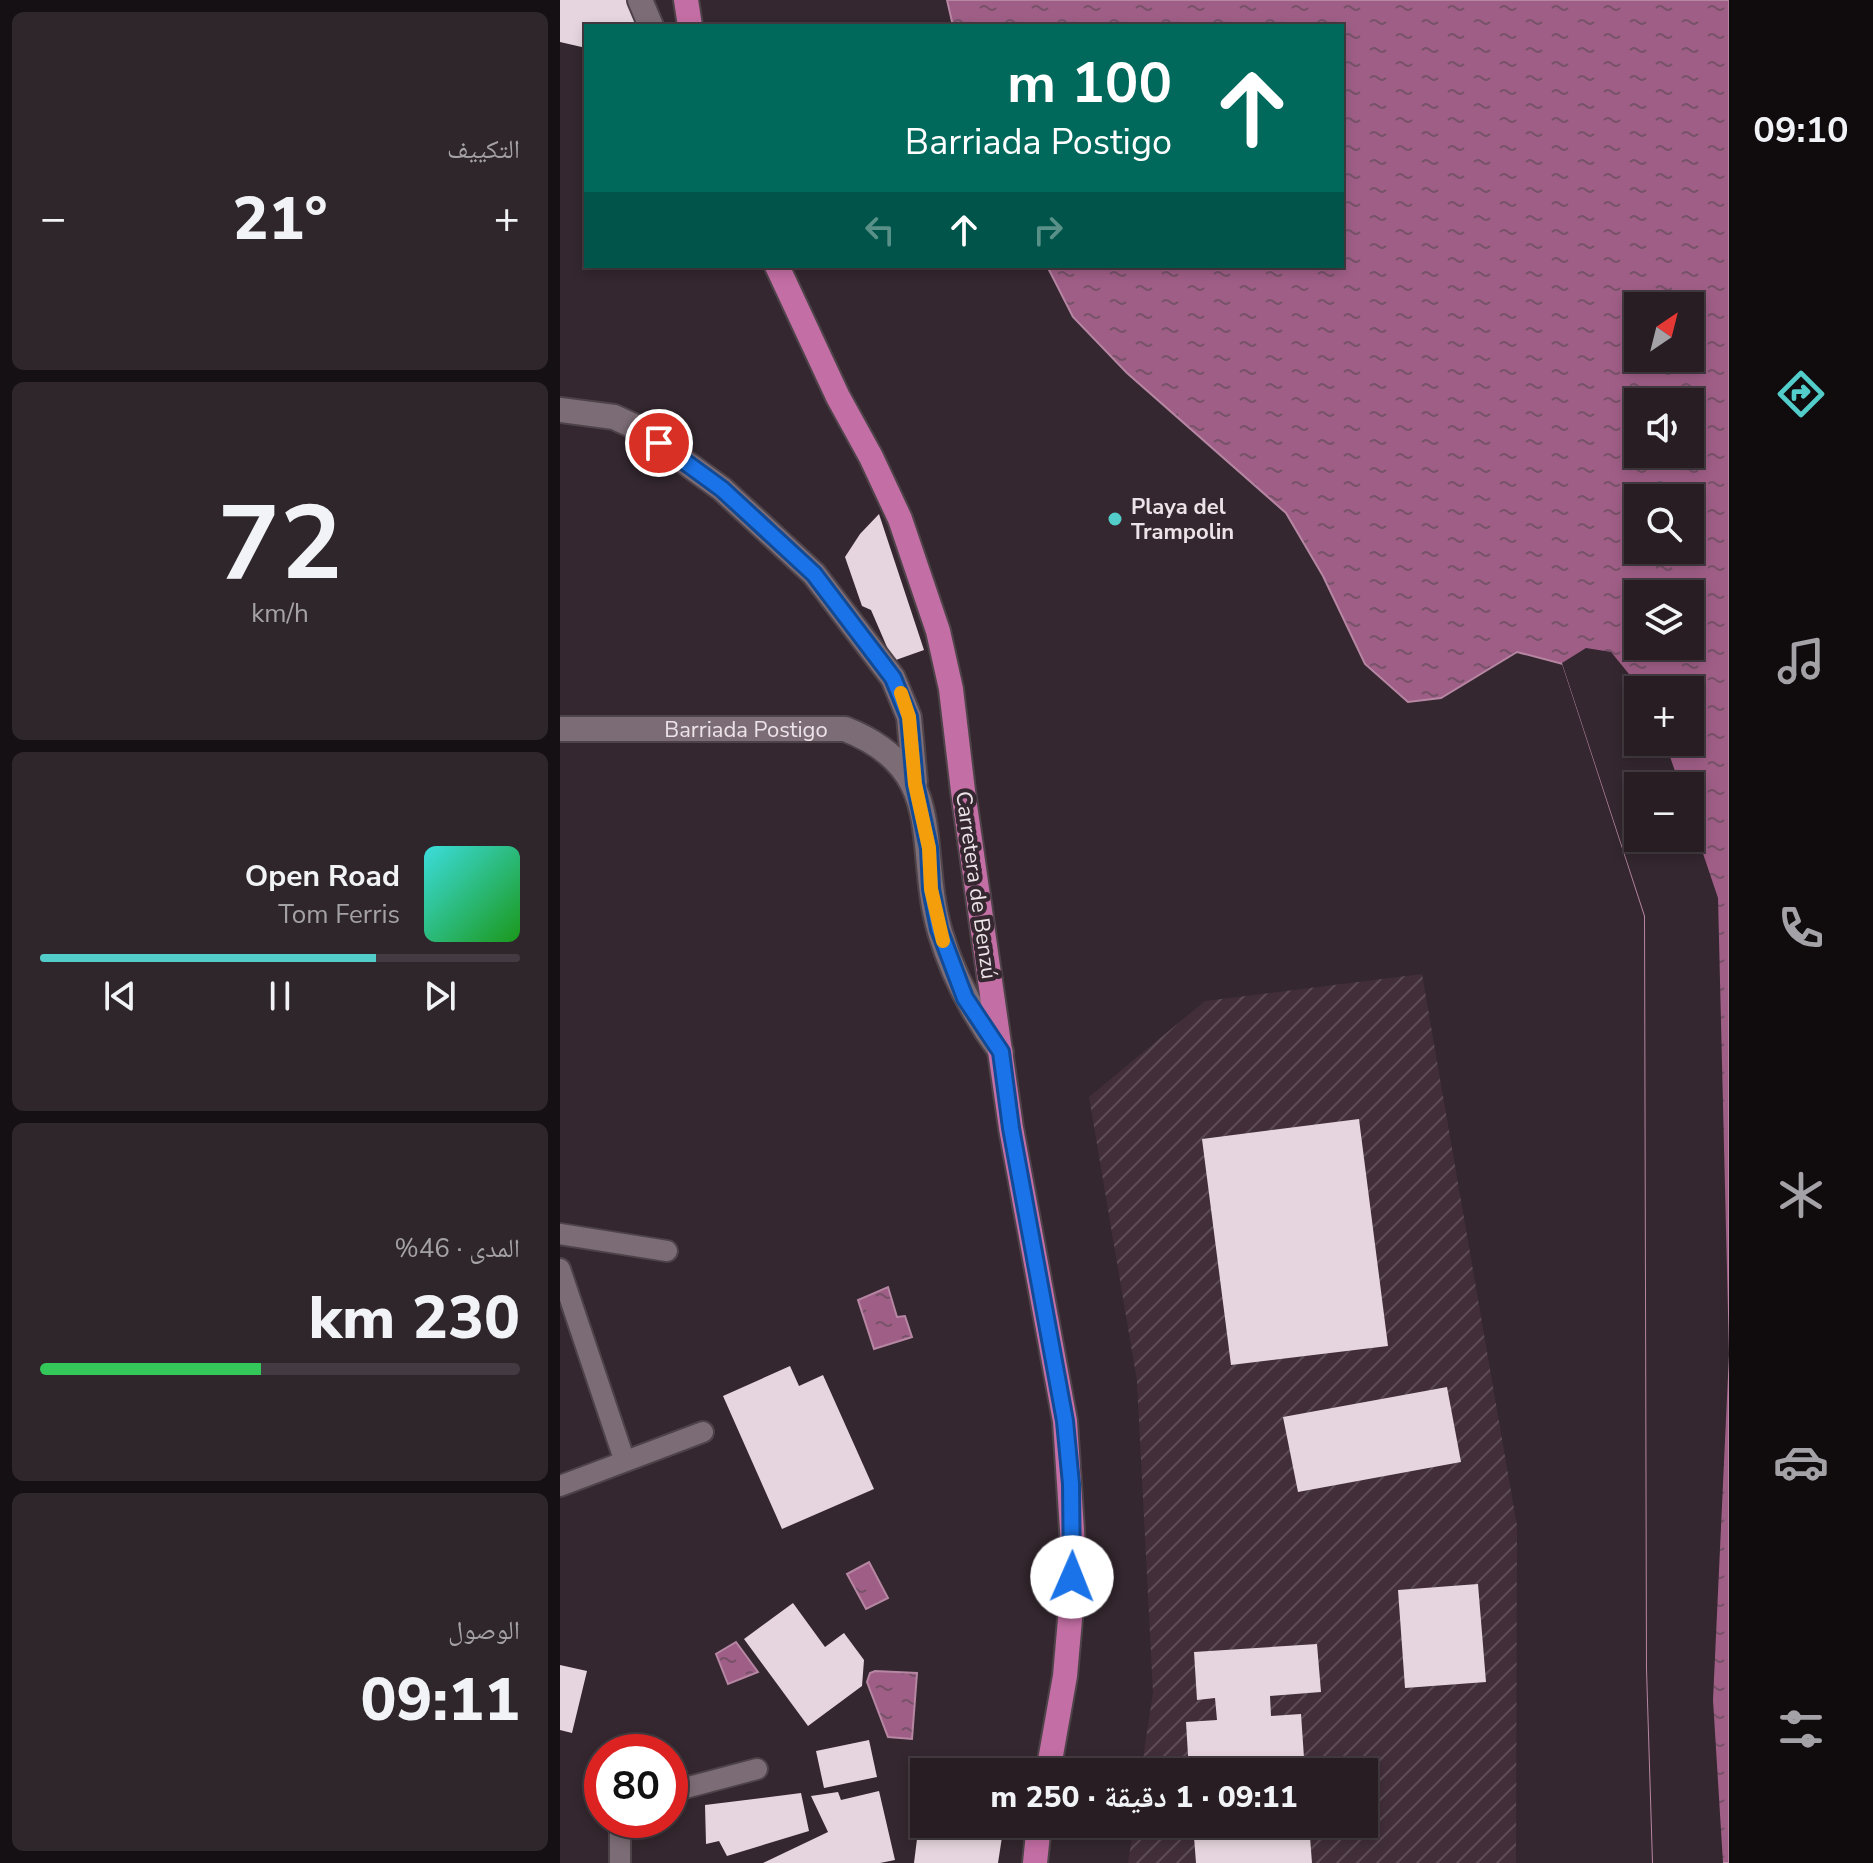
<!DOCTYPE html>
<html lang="ar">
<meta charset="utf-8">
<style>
body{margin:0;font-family:"Nunito Sans","Noto Naskh Arabic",sans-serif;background:#2f262b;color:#f1f3f6;direction:rtl;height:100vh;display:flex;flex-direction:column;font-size:30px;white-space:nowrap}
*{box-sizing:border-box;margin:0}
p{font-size:26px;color:#a4a2a6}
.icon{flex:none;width:44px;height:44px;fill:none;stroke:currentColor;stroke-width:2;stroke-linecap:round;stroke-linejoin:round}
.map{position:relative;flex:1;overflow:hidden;direction:ltr}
.details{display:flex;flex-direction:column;gap:12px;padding:12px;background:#151013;width:560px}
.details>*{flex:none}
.hud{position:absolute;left:24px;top:24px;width:760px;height:244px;border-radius:0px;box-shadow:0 4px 12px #0003,0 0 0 2px #433b41;direction:rtl;background:#00695c;color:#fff;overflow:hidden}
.needle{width:52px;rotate:35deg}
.fabs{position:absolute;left:1064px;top:292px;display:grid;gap:16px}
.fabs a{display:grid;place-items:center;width:80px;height:80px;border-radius:0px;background:#271d23;box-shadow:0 4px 12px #0003,0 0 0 2px #433b41;font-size:40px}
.speed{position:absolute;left:24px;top:1734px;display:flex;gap:16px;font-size:40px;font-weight:700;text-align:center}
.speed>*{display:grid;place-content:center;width:104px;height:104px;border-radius:50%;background:#271d23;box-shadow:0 4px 12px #0003,0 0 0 2px #433b41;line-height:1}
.speed .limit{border:12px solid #d22;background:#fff;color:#111}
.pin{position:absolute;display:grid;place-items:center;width:68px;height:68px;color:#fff;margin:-34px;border:4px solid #fff;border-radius:50%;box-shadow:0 2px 8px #0007}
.me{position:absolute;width:88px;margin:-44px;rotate:1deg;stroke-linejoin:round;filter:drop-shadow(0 0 6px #0008)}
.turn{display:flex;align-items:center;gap:28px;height:168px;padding:0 40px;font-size:36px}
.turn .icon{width:104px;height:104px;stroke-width:2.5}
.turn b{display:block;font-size:56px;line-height:68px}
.lanes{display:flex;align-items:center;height:76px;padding:0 40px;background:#0003;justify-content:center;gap:40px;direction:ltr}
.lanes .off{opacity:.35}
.big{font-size:60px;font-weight:800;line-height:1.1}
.details .tile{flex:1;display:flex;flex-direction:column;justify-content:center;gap:12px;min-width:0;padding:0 28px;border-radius:12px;background:#2f262b}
.details .dial{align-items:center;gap:0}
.dial b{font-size:104px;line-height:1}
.song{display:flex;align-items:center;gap:24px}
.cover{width:96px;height:96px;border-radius:12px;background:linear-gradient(135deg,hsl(180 70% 55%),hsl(120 70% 35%))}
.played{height:8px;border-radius:4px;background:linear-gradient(90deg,#53cdca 70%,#433b41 70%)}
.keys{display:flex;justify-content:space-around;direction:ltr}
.heat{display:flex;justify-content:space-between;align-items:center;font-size:44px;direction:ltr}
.charge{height:12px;border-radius:6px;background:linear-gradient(90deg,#34c759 46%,#433b41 0)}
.trip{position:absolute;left:350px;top:1758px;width:468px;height:80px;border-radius:0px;background:#271d23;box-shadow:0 4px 12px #0003,0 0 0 2px #433b41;font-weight:800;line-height:80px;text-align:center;direction:rtl}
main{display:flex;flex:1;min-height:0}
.menu{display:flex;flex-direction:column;width:144px;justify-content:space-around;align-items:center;background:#100c0e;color:#a4a2a6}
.menu .icon{width:56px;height:56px}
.menu .active{color:#53cdca}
.menu b{font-size:36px;color:#f1f3f6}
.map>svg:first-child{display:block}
</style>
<main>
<nav class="menu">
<b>09:10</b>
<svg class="icon active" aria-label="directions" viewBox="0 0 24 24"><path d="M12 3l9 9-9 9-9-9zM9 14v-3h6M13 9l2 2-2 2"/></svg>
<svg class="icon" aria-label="music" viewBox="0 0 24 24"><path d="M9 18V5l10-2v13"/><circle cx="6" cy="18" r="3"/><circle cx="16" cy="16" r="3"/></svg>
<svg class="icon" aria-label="phone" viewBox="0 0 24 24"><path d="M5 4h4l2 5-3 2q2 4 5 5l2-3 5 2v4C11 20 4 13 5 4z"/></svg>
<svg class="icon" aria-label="climate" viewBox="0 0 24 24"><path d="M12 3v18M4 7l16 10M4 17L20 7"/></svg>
<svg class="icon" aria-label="car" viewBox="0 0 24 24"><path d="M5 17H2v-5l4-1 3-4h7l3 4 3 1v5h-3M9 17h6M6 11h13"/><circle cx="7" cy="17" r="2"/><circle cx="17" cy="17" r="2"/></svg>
<svg class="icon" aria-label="filters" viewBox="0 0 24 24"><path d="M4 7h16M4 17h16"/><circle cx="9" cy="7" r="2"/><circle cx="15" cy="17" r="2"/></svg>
</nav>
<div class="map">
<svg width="1169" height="1863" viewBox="0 0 1169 1863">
<defs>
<pattern id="industrial-furrows" width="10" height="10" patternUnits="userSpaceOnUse" patternTransform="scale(2)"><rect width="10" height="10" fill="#412e39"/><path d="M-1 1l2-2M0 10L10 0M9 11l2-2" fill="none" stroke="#5d4c56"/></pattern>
<pattern id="water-ripples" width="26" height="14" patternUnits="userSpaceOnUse" patternTransform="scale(2)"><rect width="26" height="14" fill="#9f5e86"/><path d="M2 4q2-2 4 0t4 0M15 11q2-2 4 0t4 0" fill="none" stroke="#775269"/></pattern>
</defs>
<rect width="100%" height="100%" fill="#34272f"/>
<path fill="url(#industrial-furrows)" d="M862,974L957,1526L956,1863H568L574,1824H804V1772H581L593,1693L577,1381L529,1097L645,1001Z"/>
<path fill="url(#water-ripples)" stroke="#b686a3" stroke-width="2" fill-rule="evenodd" d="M387,0H1169V1863H1093L1087,1669L1085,916L1003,664L957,652L881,698L848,702L805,664L763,576L726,513L567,373L513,317L487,266H782V26H393ZM1078,306H1130V358H1078ZM1078,402H1130V454H1078ZM1078,498H1130V550H1078ZM1078,594H1130V646H1078ZM1078,690H1130V742H1078ZM1078,786H1130V838H1078Z
M328,1287L337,1317L345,1316L352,1337L314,1349L298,1300Z
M309,1562L328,1598L306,1609L287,1574Z
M176,1642L198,1672L168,1684L156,1654Z
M315,1671L357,1673L352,1739L328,1737L307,1682L310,1673Z"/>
<path fill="#34272f" d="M1026,648L1051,652L1082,690H1078V742H1105L1120,786H1078V838H1130V815L1158,898L1169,1354L1153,1700L1163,1863H1093L1087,1669L1085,916L1002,663Z"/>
<path fill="#e6d5de" d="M0,0H70L80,26H26V48L0,42Z
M319,514L364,650L333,661L311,610L302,606L285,557L300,534Z
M799,1119L828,1346L671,1365L642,1139Z
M230,1366L239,1386L263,1375L314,1489L222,1529L163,1396Z
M887,1387L901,1462L738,1492L723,1417Z
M918,1584L926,1682L845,1688L838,1590Z
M233,1603L265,1647L284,1633L304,1660L302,1686L248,1726L184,1639Z
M757,1644L761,1692L710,1696L711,1716L741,1714L745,1772H629L626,1722L657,1720L655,1698L637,1700L634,1652Z
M0,1665L27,1671L12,1733L0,1730Z
M309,1740L317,1777L264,1788L256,1751Z
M319,1791L335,1860L320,1863H203L268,1832L251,1796L278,1792L281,1800Z
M241,1793L249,1831L167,1856L159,1841L146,1844L145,1805Z
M362,1799L364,1824H444L438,1863H354Z
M633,1824H749L752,1863H636Z"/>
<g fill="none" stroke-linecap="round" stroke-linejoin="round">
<g stroke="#4e4349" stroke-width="24">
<path id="service" d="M0,1234L107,1251
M0,1269L64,1459
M0,1486L143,1432
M110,1792L197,1769
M60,1863V1820"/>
</g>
<g stroke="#4e4349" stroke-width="28">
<g id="minor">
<path d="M80,0L91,26"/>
<path d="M0,410L54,417L78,428L162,489L254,574L333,678L349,717L355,782"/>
<path id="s1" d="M0,729H285C390,770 355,846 380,932C393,976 413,1014 441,1052"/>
</g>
</g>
<g stroke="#4e4349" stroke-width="28">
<path id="trunk" d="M126,0L130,26
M217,266L278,397L311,457L340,519L378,631L391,689L403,791L451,1128L505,1421L513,1546L511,1608L505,1676L488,1772
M475,1863L479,1824"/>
</g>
<use href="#service" stroke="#7c6c75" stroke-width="20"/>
<use href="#minor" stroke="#7c6c75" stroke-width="24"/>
<use href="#trunk" stroke="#c36ea4" stroke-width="24"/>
</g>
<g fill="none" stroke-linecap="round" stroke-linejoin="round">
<g stroke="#114b97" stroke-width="20">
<path id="route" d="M99,443L162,489L254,574L333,678L349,717L355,784L369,848L371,889L379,929L405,998L441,1052L451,1128L505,1421L511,1484L512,1577"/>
</g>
<use href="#route" stroke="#1a73e8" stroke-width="14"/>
<path stroke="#f59e0b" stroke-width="14" d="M341,693L349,717L355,784L369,848L371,889L383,941"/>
</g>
<circle fill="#53cdca" stroke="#34272f" stroke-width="3" cx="555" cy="519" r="8"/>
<g text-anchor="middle" stroke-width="8" stroke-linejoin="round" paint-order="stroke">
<g font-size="22" font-weight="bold" fill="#ece3e8" stroke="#34272f" text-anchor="start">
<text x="571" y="514">Playa del<tspan x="571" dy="25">Trampolin</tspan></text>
</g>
<g font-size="22" fill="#ece3e8" stroke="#34272f">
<text dy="8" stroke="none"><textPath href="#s1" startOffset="186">Barriada Postigo</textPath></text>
<text transform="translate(417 885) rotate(82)" y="8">Carretera de Benzú</text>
</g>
</g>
</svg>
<div class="fabs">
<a><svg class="needle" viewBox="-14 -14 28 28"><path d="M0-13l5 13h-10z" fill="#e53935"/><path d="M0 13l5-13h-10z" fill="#a4a2a6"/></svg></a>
<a><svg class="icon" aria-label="sound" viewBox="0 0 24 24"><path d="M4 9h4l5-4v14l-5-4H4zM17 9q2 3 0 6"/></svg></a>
<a><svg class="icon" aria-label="search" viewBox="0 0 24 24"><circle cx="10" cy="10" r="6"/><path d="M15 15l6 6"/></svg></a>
<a><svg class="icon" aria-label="layers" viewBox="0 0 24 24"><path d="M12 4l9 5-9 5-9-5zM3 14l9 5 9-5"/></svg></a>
<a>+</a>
<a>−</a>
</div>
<div class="speed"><div class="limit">80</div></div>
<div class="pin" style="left:99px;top:443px;background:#d93025"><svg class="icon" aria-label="arrive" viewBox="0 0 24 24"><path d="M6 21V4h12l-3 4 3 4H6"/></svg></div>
<svg class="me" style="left:512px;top:1577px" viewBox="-20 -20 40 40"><circle r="19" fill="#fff"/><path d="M0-13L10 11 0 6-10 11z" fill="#1a73e8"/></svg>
<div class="trip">09:11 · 1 دقيقة · 250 m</div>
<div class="hud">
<div class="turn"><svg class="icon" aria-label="ahead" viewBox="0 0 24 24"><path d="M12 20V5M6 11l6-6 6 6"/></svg><div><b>100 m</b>Barriada Postigo</div></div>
<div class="lanes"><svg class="icon off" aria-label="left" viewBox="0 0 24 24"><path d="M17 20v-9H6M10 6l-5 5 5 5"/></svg><svg class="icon" aria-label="ahead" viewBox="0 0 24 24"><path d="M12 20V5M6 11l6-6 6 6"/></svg><svg class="icon off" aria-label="right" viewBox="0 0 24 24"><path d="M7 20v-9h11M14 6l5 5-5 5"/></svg></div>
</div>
</div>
<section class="details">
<div class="tile"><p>التكييف</p>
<div class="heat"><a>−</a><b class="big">21°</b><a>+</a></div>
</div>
<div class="tile dial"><b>72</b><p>km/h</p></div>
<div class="tile">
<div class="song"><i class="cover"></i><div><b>Open Road</b><p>Tom Ferris</p></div></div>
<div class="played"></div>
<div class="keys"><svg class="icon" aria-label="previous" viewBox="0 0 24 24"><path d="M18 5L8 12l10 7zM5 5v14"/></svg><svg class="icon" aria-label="pause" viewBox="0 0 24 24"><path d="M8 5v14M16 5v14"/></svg><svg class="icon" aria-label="next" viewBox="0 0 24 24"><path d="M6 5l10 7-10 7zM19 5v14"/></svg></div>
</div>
<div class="tile"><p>المدى · 46%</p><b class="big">230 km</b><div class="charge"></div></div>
<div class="tile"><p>الوصول</p><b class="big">09:11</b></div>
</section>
</main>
